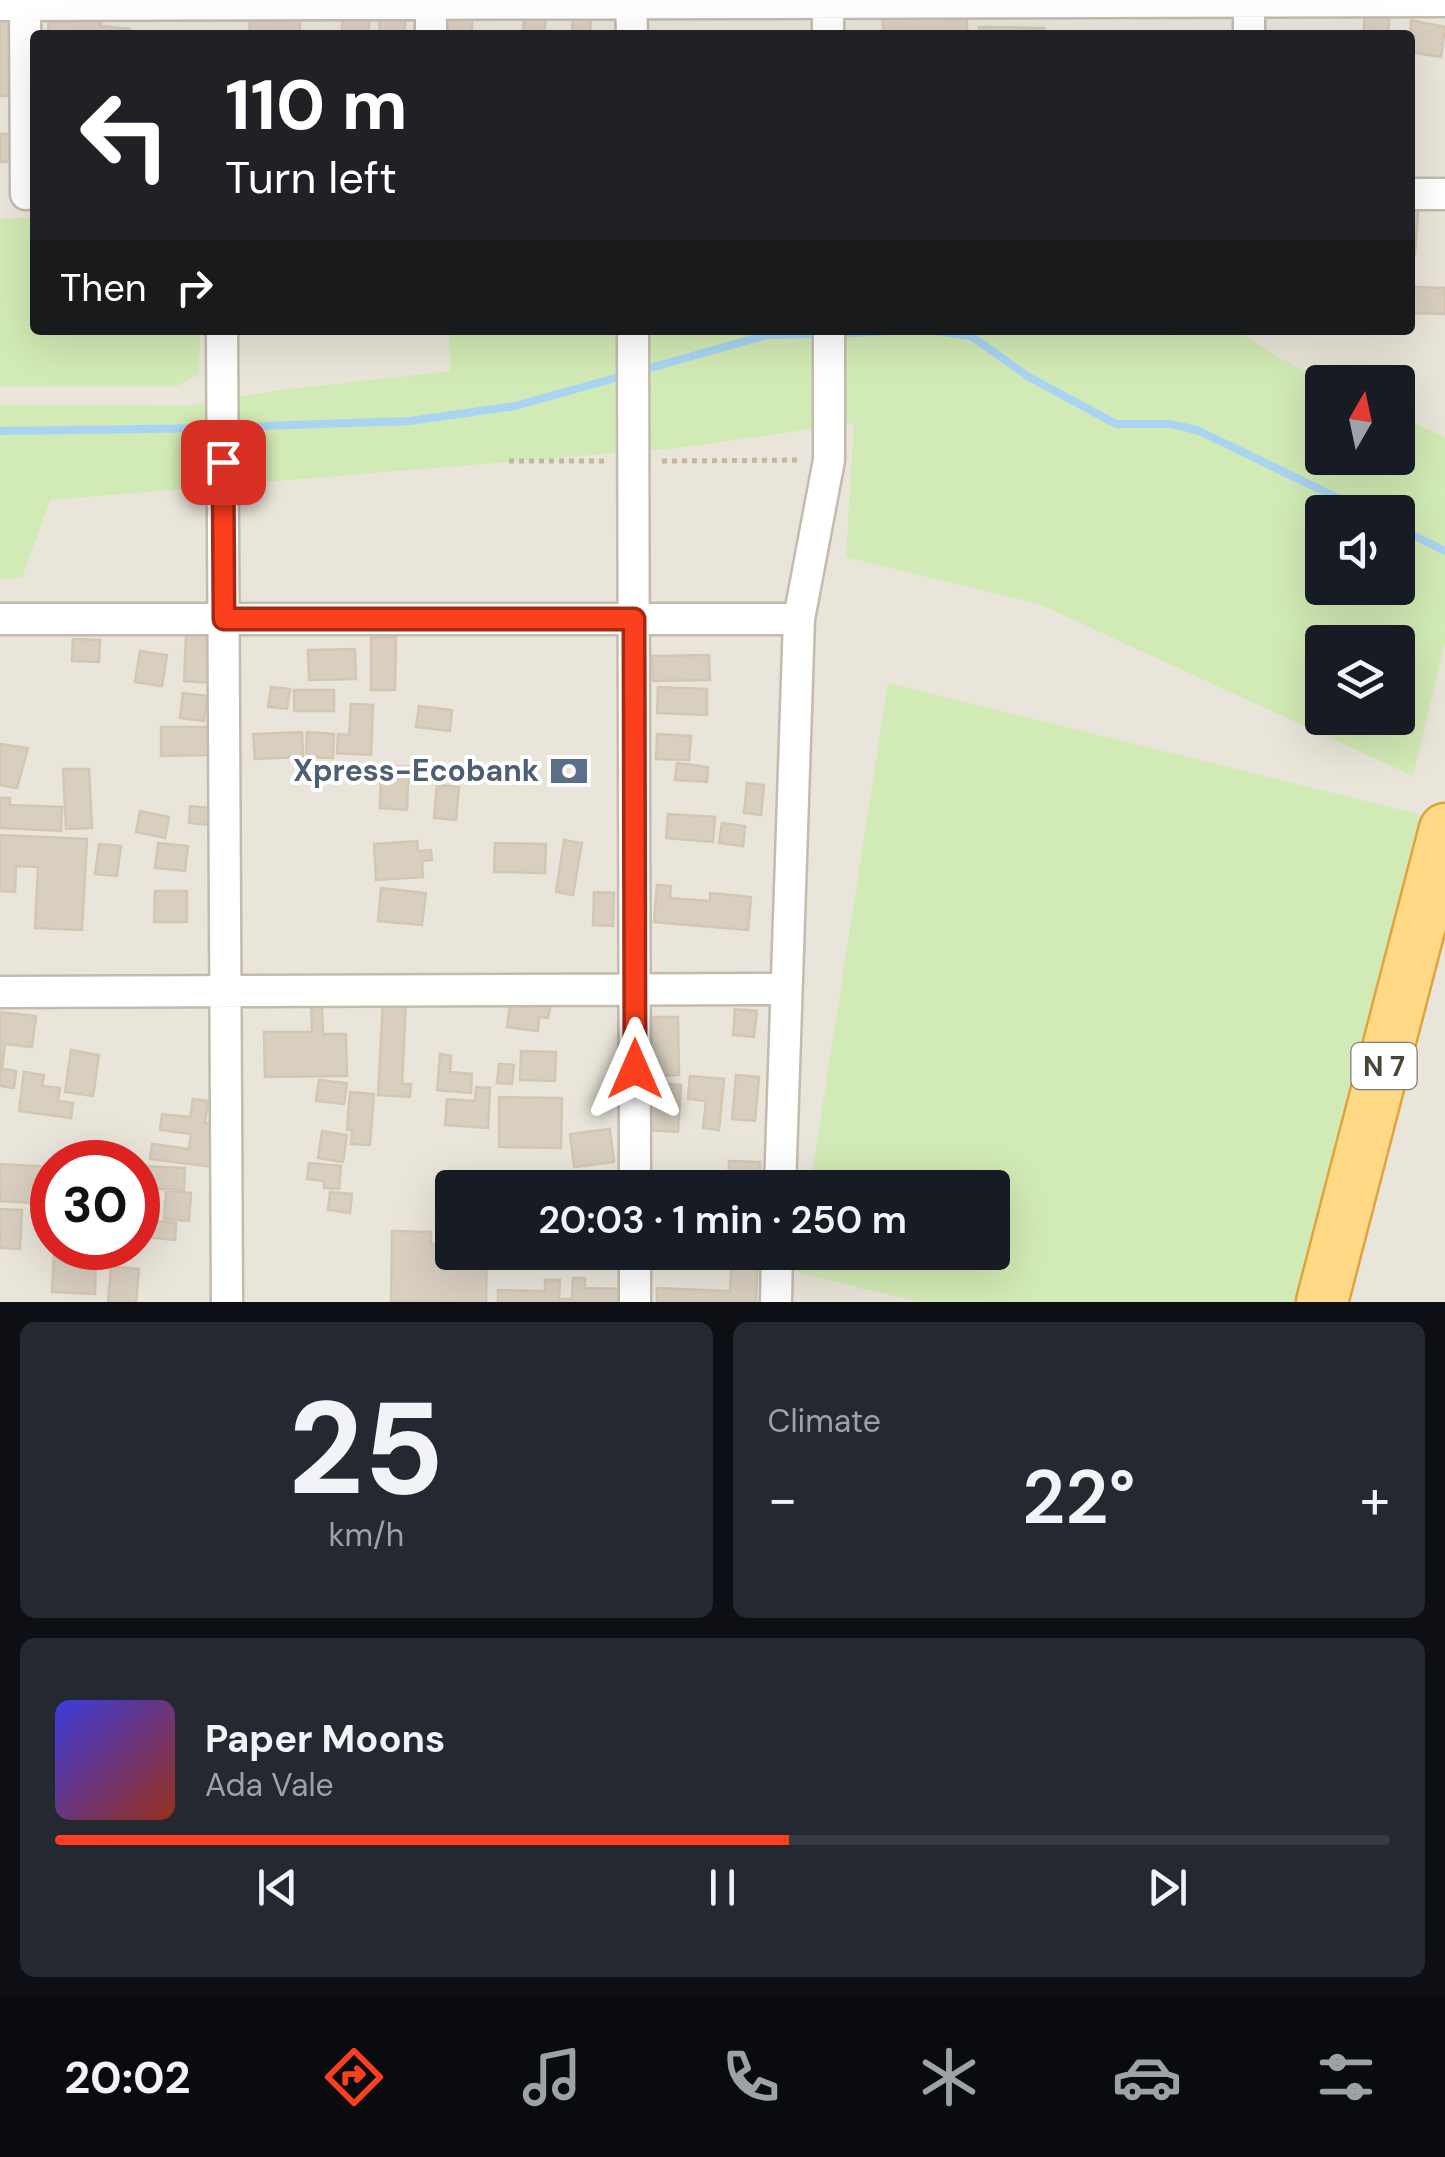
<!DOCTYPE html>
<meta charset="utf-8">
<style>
body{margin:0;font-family:"DM Sans",sans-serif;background:#242831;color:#f1f3f6;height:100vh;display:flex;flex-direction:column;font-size:38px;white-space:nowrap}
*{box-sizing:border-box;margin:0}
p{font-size:32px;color:#9ea1a6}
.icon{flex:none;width:55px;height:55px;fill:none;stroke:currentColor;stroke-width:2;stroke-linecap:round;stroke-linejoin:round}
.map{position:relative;height:1302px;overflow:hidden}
.panel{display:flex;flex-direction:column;gap:20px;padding:20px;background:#0d0f14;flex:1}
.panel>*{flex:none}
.top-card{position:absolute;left:30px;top:30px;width:1385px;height:305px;border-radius:10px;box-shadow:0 10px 40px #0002;background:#202124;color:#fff;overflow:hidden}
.needle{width:65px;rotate:9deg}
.fabs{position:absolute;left:1305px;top:365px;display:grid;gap:20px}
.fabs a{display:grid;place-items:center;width:110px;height:110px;border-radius:10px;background:#171b24;box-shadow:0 10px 40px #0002;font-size:50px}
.speed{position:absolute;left:30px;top:1140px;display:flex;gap:20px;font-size:50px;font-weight:700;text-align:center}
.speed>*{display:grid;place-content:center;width:130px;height:130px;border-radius:50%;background:#171b24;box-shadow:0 10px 40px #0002;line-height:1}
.speed .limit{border:15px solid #d22;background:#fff;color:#111}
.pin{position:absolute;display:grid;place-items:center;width:85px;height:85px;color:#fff;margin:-42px;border-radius:20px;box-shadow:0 5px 15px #0006}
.me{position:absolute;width:110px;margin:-55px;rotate:0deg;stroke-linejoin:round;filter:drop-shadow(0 0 8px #0008)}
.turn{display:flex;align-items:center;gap:35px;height:210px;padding:0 30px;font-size:45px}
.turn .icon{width:130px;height:130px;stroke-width:2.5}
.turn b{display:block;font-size:70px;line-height:85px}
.then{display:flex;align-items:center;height:95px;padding:0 30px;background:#0003;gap:20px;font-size:38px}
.big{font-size:75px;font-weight:600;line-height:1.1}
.panel .tile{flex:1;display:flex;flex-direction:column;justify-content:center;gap:15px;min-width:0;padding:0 35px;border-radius:15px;background:#242831}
.panel .dial{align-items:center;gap:0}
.dial b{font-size:130px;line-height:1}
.song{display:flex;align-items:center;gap:30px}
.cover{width:120px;height:120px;border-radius:15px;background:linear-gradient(135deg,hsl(240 70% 55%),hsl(10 70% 35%))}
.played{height:10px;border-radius:5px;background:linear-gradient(90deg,#fc3f1d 55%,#363941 55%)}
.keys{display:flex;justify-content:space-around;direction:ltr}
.heat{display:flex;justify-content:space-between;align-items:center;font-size:55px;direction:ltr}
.panel .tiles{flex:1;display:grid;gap:20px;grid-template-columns:1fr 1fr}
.tile:last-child{grid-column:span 2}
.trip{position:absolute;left:435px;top:1170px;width:575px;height:100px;border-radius:10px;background:#171b24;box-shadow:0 10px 40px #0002;font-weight:600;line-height:100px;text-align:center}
.menu{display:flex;height:160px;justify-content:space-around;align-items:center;background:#090b0e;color:#9ea1a6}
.menu .icon{width:70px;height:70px}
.menu .selected{color:#fc3f1d}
.menu b{font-size:45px;color:#f1f3f6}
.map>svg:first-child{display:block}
</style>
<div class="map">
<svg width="1445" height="1302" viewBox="0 0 1445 1302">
<rect width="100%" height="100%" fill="#f6f3ec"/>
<path fill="#eae5da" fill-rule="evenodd" d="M0,0H1445V1302H0ZM35,35H1410V330H35ZM1322,382H1398V458H1322ZM1322,512H1398V588H1322ZM1322,642H1398V718H1322ZM52,1162H138V1248H52ZM452,1188H992V1252H452Z"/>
<path fill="#d2eab5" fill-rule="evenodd" d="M0,218H35V330H200L199,374L177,386H0Z
M449,330H1134L1172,336L1178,330H1235L1322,383V458H1398V416L1445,437V643L1413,776L1039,604L846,557L854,423L677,448L50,500L22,578L0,579V405L188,406L281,390L450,371ZM1322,512H1398V588H1322ZM1322,642H1398V718H1322Z
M888,683L1426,816L1312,1302H918L797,1272L800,1253L992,1252V1188L810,1187Z"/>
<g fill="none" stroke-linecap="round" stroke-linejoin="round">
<path stroke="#a9d4f2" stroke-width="8" d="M927,330L971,336L1029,377L1116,424H1170L1197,430L1367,512
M834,334L910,330
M639,371L767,335L820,334
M230,427L410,421L515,406L626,375
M0,431L216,428
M1398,528L1445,551"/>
</g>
<path fill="#d8cfc1" stroke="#d3c7b4" stroke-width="2.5" d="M883,2L967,9V35H883Z
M1366,5L1390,7L1388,35H1363Z
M251,9L301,14L299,35H249Z
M0,11H12L10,96H0Z
M343,13L370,16L368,35H341Z
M573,13H591L590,35H572Z
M49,14L101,19V26L130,29V35H48Z
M524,14L546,15L544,35H523Z
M405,15V35H380L379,16Z
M445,15L472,16V35H444Z
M1411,20L1445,27L1441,57L1410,52Z
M979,27L1044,28V35H979Z
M0,134H10L11,161L0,162Z
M1410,200L1419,201L1415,254H1410Z
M1414,287L1445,288V314L1412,313Z
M186,635L213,636L210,683L184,681Z
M371,637H396L395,690H371Z
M73,639L100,640L99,662L72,661Z
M355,649L356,679L309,680L308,650Z
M140,651L167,655L162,686L135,682Z
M709,655L710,680L653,681L652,656Z
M271,687L290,689L287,709L268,707Z
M658,687L707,689V715L657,713Z
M294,690H334V711H294Z
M183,693L207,696L204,721L180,718Z
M351,704L373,705L371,755L337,753L338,734L349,735Z
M419,706L452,710L450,731L416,727Z
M161,727H209L210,755L161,756Z
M302,732L303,757L255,759L253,734Z
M307,732L334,734L333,758L306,757Z
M657,734L691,736L689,760L656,759Z
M0,744L28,748L17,788L0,785Z
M677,763L708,767L707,782L675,780Z
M381,766L419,767L418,782H408L407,810L380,808Z
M63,769H89L92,828L66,829Z
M747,783L764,785L761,815L744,813Z
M437,785L459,787L456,820L434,818Z
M0,798H10V805L62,807L61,831L0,828Z
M190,806L210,808L209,825L189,823Z
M140,811L169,817L165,838L136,832Z
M668,814L715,817L713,842L666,838Z
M722,823L745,826L743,846L719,843Z
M0,835L87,839L82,930L35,928L38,867L16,866L15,892L0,891Z
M564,840L582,843L573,895L556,892Z
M417,841L418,851L431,850L432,860L422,861L423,877L376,880L374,844Z
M158,843L188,846L185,871L155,868Z
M495,843L546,844L545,873L494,872Z
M99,844L121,846L117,876L95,874Z
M657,885L671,886L670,898L710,901V893L751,897L748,930L654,922Z
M381,888L426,893L422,925L378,921Z
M155,891H187V922H154Z
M594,892L614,893L613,926L593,925Z
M511,997L551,1003L548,1018L539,1017L538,1031L507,1027Z
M383,1000L406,1001L402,1084H411L410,1097L378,1095Z
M311,1003H322L323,1034H346L347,1076L265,1077L264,1032H312Z
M735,1009L757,1011L754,1037L733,1035Z
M0,1012L36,1016L32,1047L5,1044L2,1069L16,1071L14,1088L0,1086Z
M650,1017H678L679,1075L651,1076Z
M71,1050L99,1055L93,1096L65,1092Z
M521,1051L556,1052L555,1081L520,1080Z
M440,1054L451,1056L450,1072L472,1074L471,1093L437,1090Z
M499,1064L514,1065L512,1084L497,1083Z
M24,1072L44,1075L42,1086L60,1088L58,1101L73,1103L71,1118L19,1111Z
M736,1075L759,1077L755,1121L732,1119Z
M690,1076L724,1079L719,1130L703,1128L706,1101L688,1099Z
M319,1080L347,1083L344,1104L316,1101Z
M651,1083L681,1085L678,1132L649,1130Z
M476,1087L490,1088L488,1128L445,1125L447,1099L475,1101Z
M350,1092L374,1094L370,1145L351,1144L352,1130H347Z
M499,1097L562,1098L561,1148L499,1147Z
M193,1099L208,1101L205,1123L220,1125L214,1167L150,1159L152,1144L189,1149L191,1134L160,1130L162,1114L190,1117Z
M610,1129L614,1162L574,1167L570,1134Z
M322,1131L347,1135L343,1162L318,1158Z
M729,1161L760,1162V1188H728Z
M309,1163L341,1166L339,1189L324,1188V1181L307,1179Z
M0,1164L52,1167V1204L0,1201Z
M138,1166L185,1168L184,1190L138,1188Z
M166,1191L191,1193L189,1221L164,1219Z
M330,1192L352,1194L350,1213L328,1210Z
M0,1209L22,1210L20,1249L0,1248Z
M145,1220L176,1223L175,1240L144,1237Z
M450,1227L452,1252H487L486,1302H391L392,1231L431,1232V1244H450Z
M732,1252H758L756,1302H657V1288L730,1291Z
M54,1254L96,1256L95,1294L52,1292Z
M111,1266L139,1269L136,1302H108Z
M573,1278H585V1288L623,1289V1302H498V1290L545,1291V1280H560L559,1299H572Z"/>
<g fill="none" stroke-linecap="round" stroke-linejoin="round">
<g stroke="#c2bbae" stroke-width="35">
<path id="minor" d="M25,0L26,194
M631,0L632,35
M828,0V35
M1249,0V35
M431,4V35
M0,5L1445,1
M1410,194H1445
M222,330L227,1302
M633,330L635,1188
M0,619H799
M0,992L786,989
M780,1188L799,619L829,460V330
M635,1252V1302
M776,1302L777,1252"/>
</g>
<g stroke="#e0a43c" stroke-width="55">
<path id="trunk" d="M1322,1302L1445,829"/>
</g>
<path stroke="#c4b79f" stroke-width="5" stroke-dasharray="5 5" stroke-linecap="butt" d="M509,461H606
M662,461L801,460"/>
<use href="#minor" stroke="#fff" stroke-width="30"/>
<use href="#trunk" stroke="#ffd985" stroke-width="50"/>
</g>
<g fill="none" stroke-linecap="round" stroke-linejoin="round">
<g stroke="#a42913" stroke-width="25">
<path id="route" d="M223,462L224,619H634L635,1069"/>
</g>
<use href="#route" stroke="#fc3f1d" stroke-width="18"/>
</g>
<defs>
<g id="bank-bare" transform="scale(3)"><path d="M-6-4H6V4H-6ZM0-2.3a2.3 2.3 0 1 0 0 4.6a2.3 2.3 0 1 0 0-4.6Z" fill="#5c6f8a" stroke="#fff" stroke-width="2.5" paint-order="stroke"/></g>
</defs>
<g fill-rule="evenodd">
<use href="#bank-bare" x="569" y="771"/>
</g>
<g text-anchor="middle" stroke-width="8" stroke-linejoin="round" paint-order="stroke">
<rect fill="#fff" stroke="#817c74" stroke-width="2.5" x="1351.5" y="1043" width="65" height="46" rx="8"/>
<g font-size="28" font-weight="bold" fill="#4b4439">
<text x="1384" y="1076">N 7</text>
</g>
<g font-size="30" font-weight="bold" fill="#4e5e75" stroke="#fff" text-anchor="end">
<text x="539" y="781">Xpress-Ecobank</text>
</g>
</g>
</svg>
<div class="fabs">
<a><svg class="needle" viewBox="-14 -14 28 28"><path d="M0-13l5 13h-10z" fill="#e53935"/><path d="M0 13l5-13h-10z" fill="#9ea1a6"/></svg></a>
<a><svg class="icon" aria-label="sound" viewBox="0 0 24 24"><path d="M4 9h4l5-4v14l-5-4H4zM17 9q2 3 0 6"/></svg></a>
<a><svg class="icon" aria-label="layers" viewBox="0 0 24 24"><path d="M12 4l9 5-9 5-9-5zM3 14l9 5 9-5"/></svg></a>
</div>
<div class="speed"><div class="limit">30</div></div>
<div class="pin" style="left:223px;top:462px;background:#d93025"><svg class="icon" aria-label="arrive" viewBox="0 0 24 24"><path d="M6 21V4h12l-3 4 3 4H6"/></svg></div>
<svg class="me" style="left:635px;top:1069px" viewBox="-20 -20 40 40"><path d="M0-17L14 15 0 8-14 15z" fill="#fc3f1d" stroke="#fff" stroke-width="4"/></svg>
<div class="trip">20:03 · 1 min · 250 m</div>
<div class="top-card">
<div class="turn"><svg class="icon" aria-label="left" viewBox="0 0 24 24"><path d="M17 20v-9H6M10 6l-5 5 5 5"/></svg><div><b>110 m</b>Turn left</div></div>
<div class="then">Then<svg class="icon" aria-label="right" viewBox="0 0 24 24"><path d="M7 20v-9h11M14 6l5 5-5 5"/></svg></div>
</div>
</div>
<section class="panel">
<div class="tiles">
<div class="tile dial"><b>25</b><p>km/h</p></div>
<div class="tile"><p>Climate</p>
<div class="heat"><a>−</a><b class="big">22°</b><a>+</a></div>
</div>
<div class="tile">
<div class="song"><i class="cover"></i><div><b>Paper Moons</b><p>Ada Vale</p></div></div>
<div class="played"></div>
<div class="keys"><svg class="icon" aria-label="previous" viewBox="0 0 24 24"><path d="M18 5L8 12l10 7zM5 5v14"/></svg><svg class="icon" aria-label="pause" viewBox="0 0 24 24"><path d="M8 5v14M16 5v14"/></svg><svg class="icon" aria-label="next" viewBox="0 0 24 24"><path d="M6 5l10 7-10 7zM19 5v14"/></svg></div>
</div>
</div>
</section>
<nav class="menu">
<b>20:02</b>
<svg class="icon selected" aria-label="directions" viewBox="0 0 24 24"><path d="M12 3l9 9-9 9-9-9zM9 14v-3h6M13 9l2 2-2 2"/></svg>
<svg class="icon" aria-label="music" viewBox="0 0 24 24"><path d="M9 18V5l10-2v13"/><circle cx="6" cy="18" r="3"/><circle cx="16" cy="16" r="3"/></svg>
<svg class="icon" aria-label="phone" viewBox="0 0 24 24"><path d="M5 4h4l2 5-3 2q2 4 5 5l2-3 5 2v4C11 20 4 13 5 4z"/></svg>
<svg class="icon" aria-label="climate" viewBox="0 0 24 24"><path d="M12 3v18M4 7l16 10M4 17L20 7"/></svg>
<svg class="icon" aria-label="car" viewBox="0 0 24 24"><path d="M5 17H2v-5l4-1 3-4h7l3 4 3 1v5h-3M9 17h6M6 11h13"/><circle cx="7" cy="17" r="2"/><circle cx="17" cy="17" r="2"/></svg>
<svg class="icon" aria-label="filters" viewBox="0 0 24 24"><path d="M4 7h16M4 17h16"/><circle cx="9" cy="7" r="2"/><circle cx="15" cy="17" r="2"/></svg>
</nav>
